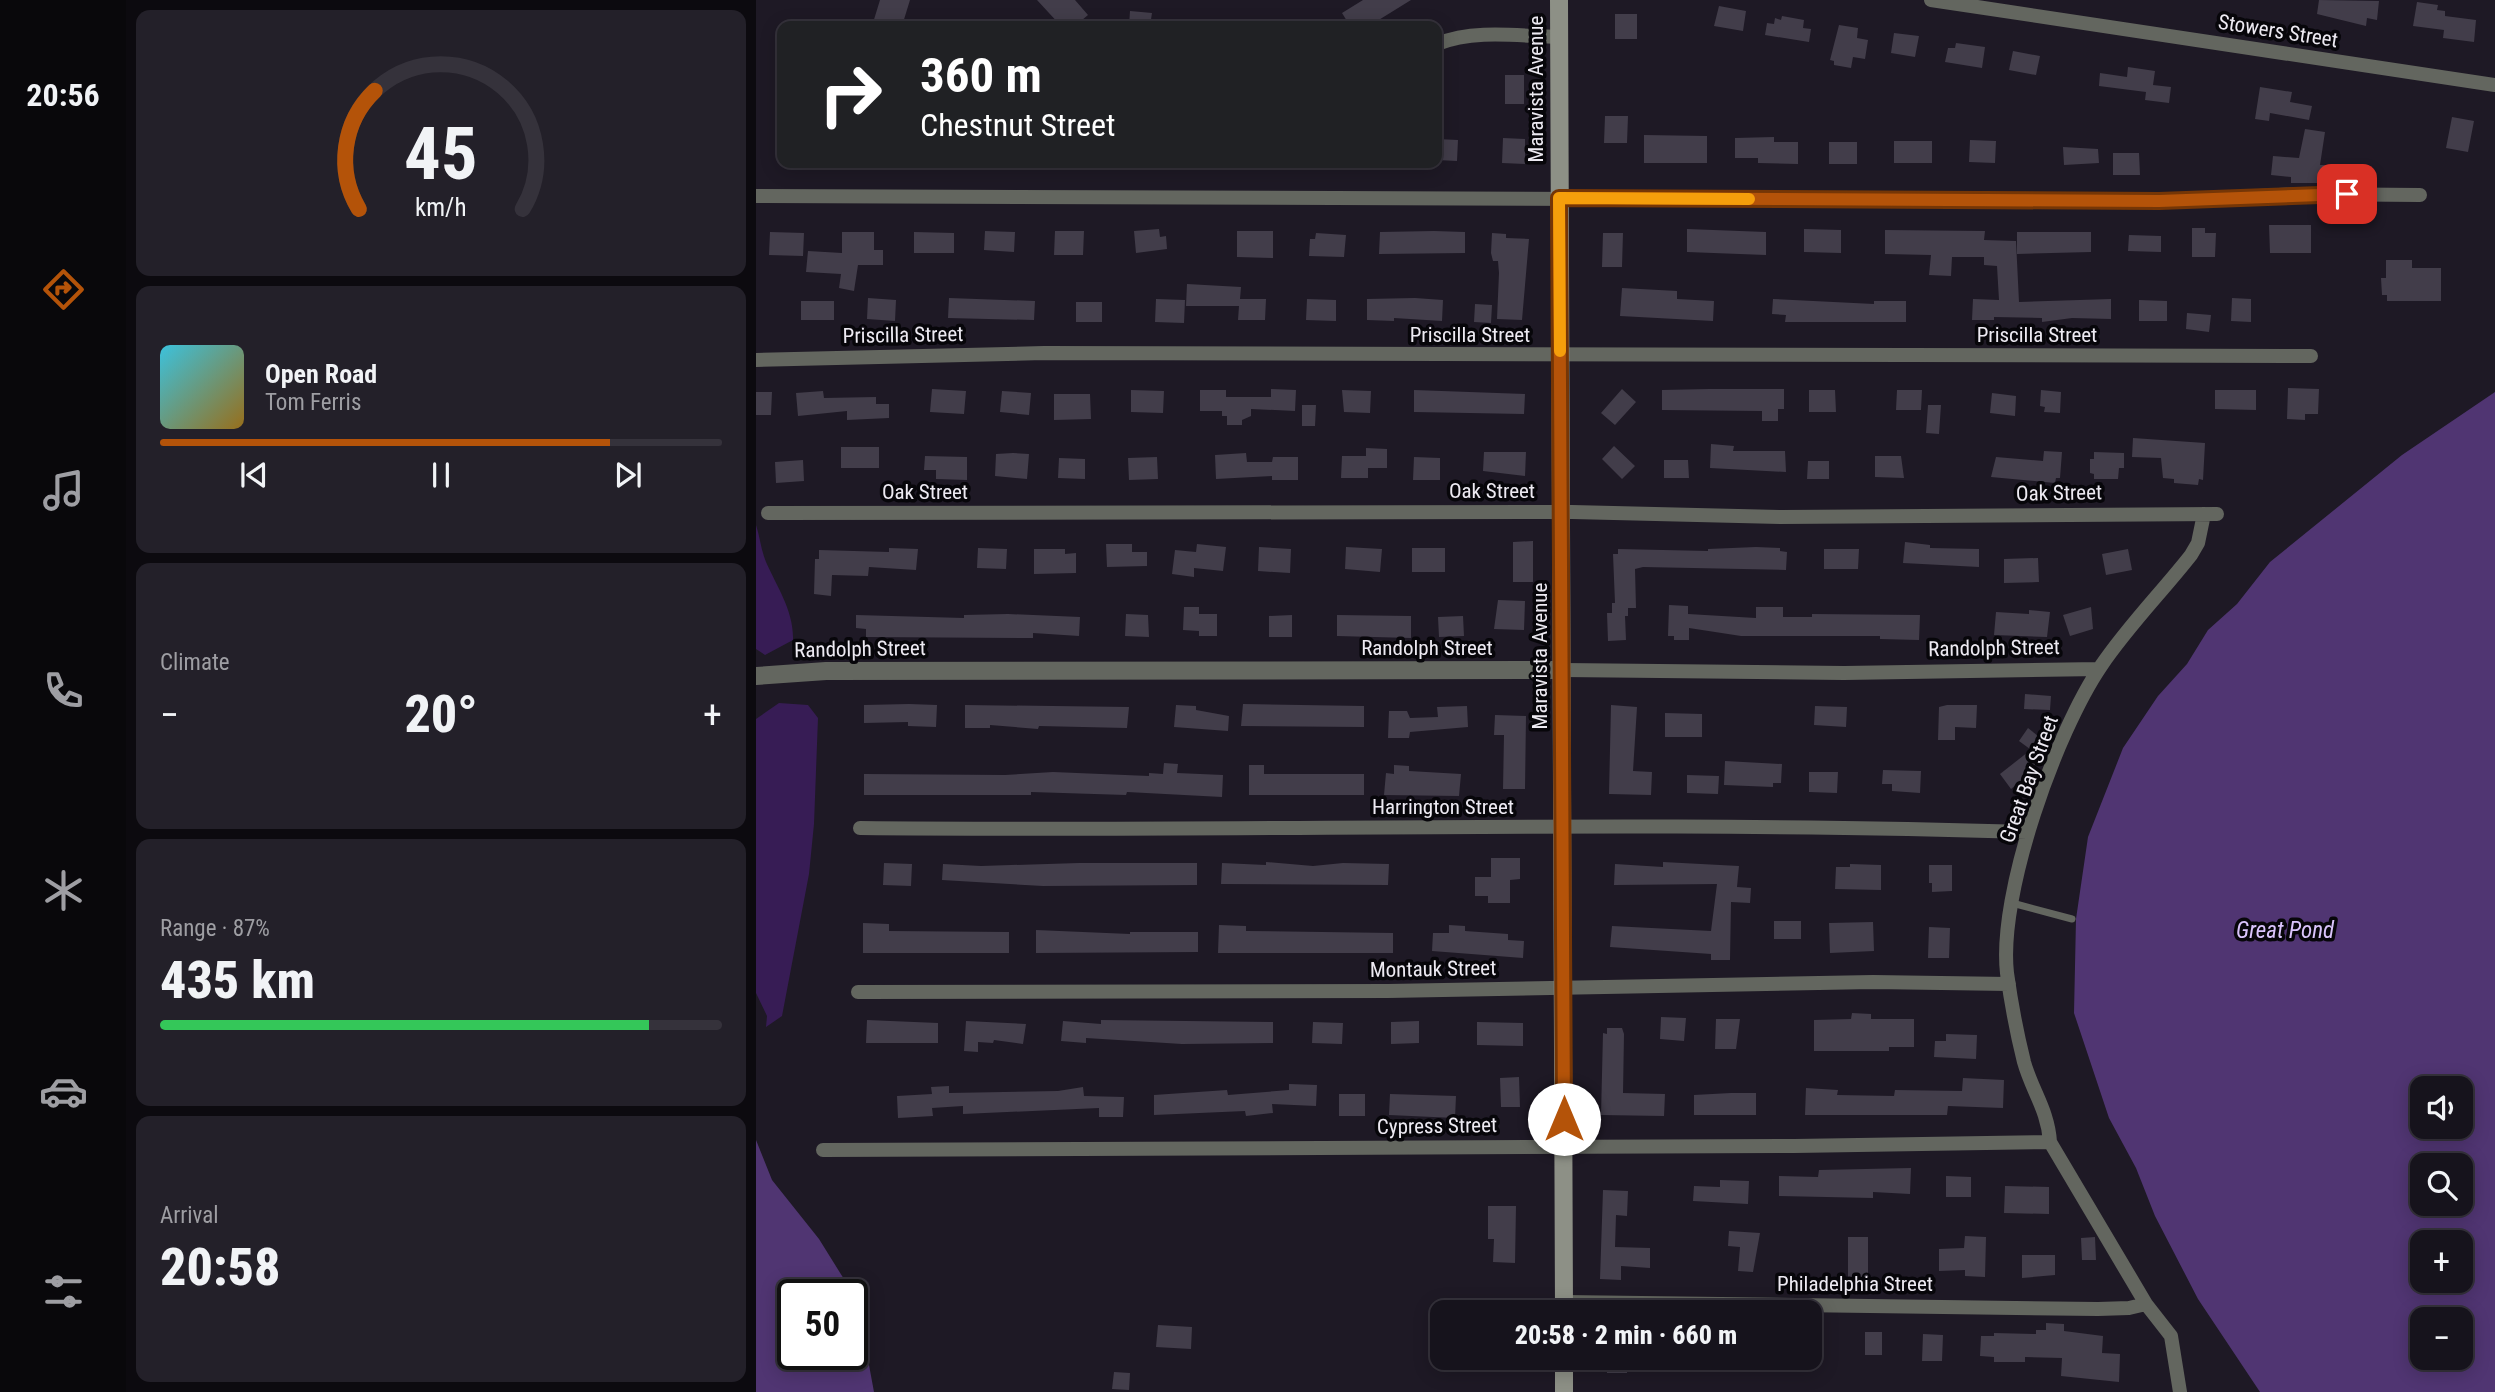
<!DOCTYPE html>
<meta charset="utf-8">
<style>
body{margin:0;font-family:"Roboto Condensed",sans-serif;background:#232029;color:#f1f3f6;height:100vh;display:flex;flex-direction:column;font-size:26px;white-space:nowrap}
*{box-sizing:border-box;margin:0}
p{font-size:23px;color:#9e9ea3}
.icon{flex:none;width:38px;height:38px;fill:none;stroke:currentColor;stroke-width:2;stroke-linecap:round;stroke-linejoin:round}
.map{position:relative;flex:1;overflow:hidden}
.details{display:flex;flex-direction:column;gap:10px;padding:10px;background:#0c0a0f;width:630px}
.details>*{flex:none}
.hud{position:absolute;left:21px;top:21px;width:665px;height:147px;border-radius:14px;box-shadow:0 4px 18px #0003,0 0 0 2px #35323b;background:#202124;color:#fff;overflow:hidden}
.controls{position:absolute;left:1654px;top:1076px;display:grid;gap:14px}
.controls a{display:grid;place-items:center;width:63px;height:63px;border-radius:14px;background:#16131c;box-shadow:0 4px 18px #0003,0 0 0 2px #35323b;font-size:35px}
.speed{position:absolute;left:21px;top:1279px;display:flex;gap:14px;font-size:35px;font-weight:700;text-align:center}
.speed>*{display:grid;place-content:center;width:91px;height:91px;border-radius:50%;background:#16131c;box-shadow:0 4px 18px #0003,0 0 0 2px #35323b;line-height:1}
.speed .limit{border:4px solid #111;border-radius:10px;background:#fff;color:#111}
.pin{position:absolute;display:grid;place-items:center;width:60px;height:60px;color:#fff;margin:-30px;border-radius:14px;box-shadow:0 4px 10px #0006}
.me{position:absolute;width:77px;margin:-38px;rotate:0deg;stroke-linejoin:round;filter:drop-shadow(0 0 5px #0008)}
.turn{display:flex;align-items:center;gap:24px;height:147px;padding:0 28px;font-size:32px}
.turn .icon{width:91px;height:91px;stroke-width:2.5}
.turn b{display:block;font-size:49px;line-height:60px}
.big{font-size:52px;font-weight:800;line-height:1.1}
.details .card{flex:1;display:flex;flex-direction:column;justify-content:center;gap:10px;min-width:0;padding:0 24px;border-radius:14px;background:#232029}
.details .dial{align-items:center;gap:0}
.dial svg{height:182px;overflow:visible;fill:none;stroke:#35323b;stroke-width:7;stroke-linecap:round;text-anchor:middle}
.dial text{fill:#f1f3f6;stroke:none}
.song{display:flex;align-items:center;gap:21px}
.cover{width:84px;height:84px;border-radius:10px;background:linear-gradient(135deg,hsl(190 70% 55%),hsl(40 70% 35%))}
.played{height:7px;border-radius:4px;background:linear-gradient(90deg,#b45309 80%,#35323b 80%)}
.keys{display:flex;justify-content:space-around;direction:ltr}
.heat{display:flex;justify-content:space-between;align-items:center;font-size:38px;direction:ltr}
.charge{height:10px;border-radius:5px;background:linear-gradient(90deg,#34c759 87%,#35323b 0)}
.trip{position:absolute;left:674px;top:1300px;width:392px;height:70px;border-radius:14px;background:#16131c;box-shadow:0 4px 18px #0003,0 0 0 2px #35323b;font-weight:800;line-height:70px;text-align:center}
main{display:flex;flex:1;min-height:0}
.dock{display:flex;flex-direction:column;width:126px;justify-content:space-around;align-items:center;background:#09080b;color:#9e9ea3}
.dock .icon{width:49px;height:49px}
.dock .on{color:#b45309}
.dock b{font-size:32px;color:#f1f3f6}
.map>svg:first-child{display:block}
</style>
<main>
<nav class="dock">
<b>20:56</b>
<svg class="icon on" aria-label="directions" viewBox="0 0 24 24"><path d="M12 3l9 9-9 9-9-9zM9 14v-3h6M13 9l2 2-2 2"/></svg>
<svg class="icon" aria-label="music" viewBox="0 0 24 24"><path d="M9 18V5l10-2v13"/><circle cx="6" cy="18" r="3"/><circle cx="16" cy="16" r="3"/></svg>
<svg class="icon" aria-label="phone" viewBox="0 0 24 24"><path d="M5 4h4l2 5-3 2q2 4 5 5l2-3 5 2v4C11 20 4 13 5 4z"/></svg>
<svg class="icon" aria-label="climate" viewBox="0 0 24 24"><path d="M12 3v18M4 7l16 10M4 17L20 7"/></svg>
<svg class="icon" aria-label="car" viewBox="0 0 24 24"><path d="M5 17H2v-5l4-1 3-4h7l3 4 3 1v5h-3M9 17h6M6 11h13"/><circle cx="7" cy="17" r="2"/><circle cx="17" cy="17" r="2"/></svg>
<svg class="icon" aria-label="filters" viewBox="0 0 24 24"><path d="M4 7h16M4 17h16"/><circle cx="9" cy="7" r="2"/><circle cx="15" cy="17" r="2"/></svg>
</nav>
<section class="details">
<div class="card dial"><svg viewBox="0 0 100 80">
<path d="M14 69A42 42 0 1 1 86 69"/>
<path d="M14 69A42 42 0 0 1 21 17" stroke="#b45309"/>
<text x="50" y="56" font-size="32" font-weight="700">45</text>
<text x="50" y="72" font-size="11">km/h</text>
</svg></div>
<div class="card">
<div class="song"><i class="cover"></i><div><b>Open Road</b><p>Tom Ferris</p></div></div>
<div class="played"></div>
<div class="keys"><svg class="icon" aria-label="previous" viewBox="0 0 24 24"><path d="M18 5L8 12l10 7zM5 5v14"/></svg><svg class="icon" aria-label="pause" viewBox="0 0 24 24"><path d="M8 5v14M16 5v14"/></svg><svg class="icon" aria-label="next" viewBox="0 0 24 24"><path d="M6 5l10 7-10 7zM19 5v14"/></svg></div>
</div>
<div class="card"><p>Climate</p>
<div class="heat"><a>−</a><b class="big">20°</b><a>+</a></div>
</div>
<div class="card"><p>Range · 87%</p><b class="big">435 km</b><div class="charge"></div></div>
<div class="card"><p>Arrival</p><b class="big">20:58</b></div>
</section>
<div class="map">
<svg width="1739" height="1392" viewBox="0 0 1739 1392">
<rect width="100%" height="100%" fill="#1e1925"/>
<path fill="#371c55" d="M0,525C4,537 5,550 10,562C21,587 38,611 37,640L9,655L0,649Z
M23,703L52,705L62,718L58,824L53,874L26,1016L10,1027L11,1016L0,993V719Z"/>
<path fill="#503572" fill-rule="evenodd" d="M1739,392V1392H1504L1442,1299L1399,1216L1380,1168L1353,1118L1318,1013L1320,919L1332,837L1367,748L1402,696L1431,664L1452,630L1481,604L1514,562L1646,455ZM1666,1088H1704V1127H1666ZM1666,1166H1704V1204H1666ZM1666,1242H1704V1281H1666ZM1666,1320H1704V1358H1666Z
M0,1140L16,1180L63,1239L101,1300L118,1392H0ZM37,1295H96V1354H37Z"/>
<path fill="#423d4a" d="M124,0H154L146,26H116Z
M281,0H319L332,15L319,26H305Z
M607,0H655L613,26H594L586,13Z
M1563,0L1623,1L1621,20L1611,18L1610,26L1561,14Z
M1661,2L1682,5L1681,10L1689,11V16L1720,20L1718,42L1687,38L1688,30L1657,26Z
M963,6L990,11L987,31L958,26Z
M374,11L396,13L394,26H373Z
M859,14H881V39H859Z
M1026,16L1048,20L1047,28L1055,29L1053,42L1009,35L1011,23L1018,24L1019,18L1025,20Z
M1083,25L1102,28L1101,38L1112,40L1109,59L1097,57L1095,68L1078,65V61L1074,60Z
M1138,33L1163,36L1159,57L1135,53Z
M1200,43L1229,47L1226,68L1189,62L1192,48H1199Z
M1257,51L1284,56L1280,75L1253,70Z
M1372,67L1399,71L1397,85L1415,87L1413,103L1389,100L1390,92L1343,86L1344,73L1371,77Z
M749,75H768V104H749Z
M1504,87L1536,92L1534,102L1556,106L1553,120L1514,113L1513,121L1499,119Z
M849,116H872L871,143H848Z
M1696,117L1718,121L1712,152L1690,148Z
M1549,129L1569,132L1564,165H1572V183H1535V177L1515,175L1517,156L1543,158Z
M888,135L951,136V163H888Z
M1018,137V142H1042V164L1002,163V158H979V138Z
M747,138L769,139V164L746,163Z
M681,139L702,140L701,161L681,160Z
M1214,140L1240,141L1239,163L1213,162Z
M1138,141H1176V163H1138Z
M1073,142H1101V164H1073Z
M1307,147L1342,149L1343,163L1308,165Z
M1357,153H1383L1384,175H1357Z
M1513,225H1555V253H1514Z
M1436,228H1449V233H1460L1459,257H1436Z
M403,229L404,237L410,236L411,249L380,253L378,231Z
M931,229L1010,232V255L931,252Z
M1048,229L1085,230V253L1048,252Z
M1129,230L1229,231L1228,240L1260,241L1263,302L1355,299V319L1316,318L1286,322V318L1238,317V320H1216L1217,299L1243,300L1241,266L1228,265V257H1196L1195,276L1173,275L1175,255L1129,254Z
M229,231L259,232L258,252L228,250Z
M299,231H328L327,255H298Z
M481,231H517V258L481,257Z
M678,231L709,232V253L623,254L624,232Z
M14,232L48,233L47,256L13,255Z
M86,232H118V250H127V265H102L98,291L83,288L85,274L50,272L52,251L86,253Z
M158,232L198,233V253H158Z
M1261,232H1335V252L1261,254Z
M560,233L590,235L588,257L553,256L554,239H559Z
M736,233L750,234V238L773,239L766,320L741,319L743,273L742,261H737L735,253Z
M847,233H867L866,267H846Z
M1373,235L1405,236V252L1372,251Z
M1630,260H1656V268H1685V301H1631V295H1626L1625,278H1630Z
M431,284L485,287L484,299H510L509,320H482L483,306H430Z
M866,288L921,291V299L958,301L957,321L864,316Z
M112,298L140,300L139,321L111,319Z
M193,298L279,301L278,320L192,318Z
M659,298L687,300L686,321L638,318V321L611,320V299Z
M1476,298L1495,299V322L1475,321Z
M400,299L429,300L428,323L399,322Z
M551,299L580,300V321L550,320Z
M1017,299L1118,304V301H1150V322H1029L1030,315L1016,314Z
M1383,300L1411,301V321H1383Z
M45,301H78V320H45Z
M320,302H346V322H320Z
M719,304L736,305L735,323L718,322Z
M1431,313L1455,315L1453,332L1430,329Z
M1532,388L1563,389L1562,414H1549V420L1531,419Z
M176,389L210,391L208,414L174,412Z
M515,389L540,390L539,411L495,409V416L486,420V425H471V416H466V411H444V390H470V397H515Z
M866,389L880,402L859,425L845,413Z
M953,389H1028V409H1022V421H1006V411L906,410V390Z
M375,390L408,391L407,413L375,412Z
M586,390L615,391L614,413L588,412Z
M658,390L769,394L768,414L658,412Z
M1053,390H1079L1080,412H1053Z
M1141,390H1166L1165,410H1140Z
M1285,390L1305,392L1304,413L1288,412L1289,407L1284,406Z
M1459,390H1500V410L1459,409Z
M67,391L68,398L120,397V404H133V418L91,420V411L42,416L40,393Z
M246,391L275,393L273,415L244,412Z
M0,392H16L15,415H0Z
M1236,393L1260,396L1259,416L1234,413Z
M298,394H334L335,419L298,420Z
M546,405H560L559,426H546Z
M1172,405H1185L1183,434L1170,433Z
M1377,438L1449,443L1447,480L1443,479L1442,485L1418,483V479L1407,478L1405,458L1376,457Z
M955,444L978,446L977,451H1029L1030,472L954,468Z
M858,446L879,466L866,479L846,459Z
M85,447H123V468H85Z
M610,448L631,449V468H612V478H585L586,456H610Z
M1288,451L1306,452L1304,478H1300L1299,483L1235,477L1240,457L1287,461Z
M728,452H770L769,476L727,471Z
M1338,452L1368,453V468H1363L1362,479H1338V474L1334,473V459H1338Z
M257,453L273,454L271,479L239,476L240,454Z
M490,453L491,462H516L517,457H542V480H516V476L460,479L459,455Z
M169,456L211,457V480L180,479V470H168Z
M1119,456H1145L1148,478L1119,477Z
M401,457L402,479L373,480L372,458Z
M658,457L684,458V480H657Z
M303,458L329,459V479L302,478Z
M47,460L48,481L20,483L19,462Z
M908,460H932L933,478H908Z
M1052,461H1073V479H1051Z
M777,541V582H757V542Z
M1149,542L1174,545V548L1223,549V567L1147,563Z
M350,544H376V552H391V566L351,567Z
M441,544L470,547L467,571L438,568V577L416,574L419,550L440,552Z
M503,547L535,549L534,573L502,571Z
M590,547L626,549L624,572L589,569Z
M1000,547L1024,548V551L1031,552L1030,570L887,567L879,569L880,608H872V616H869L870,640L852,641L851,613H856V603H859L857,554H862V549L952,551V549Z
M133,548L162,549L160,570L113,567L112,576L76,575L75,596L58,594L59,559H63V550L133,552Z
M222,548L251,549L250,569L221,568Z
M656,548H689V572H656Z
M278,549H309V554L320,553V573L278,574Z
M1068,549H1103L1102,569H1068Z
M1372,549L1376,570L1350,575L1346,554Z
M1282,558L1283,582L1248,583V559Z
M742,600L769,601L768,630L738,629Z
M913,605L932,606V614L1000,618V607H1027V617H1056V614L1164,615L1163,640L1124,639V636H985L933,628V640H918V636H912Z
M428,607H443V614H461V636H443V631L427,630Z
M1335,607L1337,629L1314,636L1307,615Z
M1273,610L1294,612L1291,637L1238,635L1240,612L1273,614Z
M252,614L324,617L323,636L277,633V638L110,637V629L100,628V615L208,618V615Z
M370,614L392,615L393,637L369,636Z
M536,615V637H513V616Z
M581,615L655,616V638L581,636Z
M707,616L708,636L683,637L682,617Z
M1269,694L1295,696L1294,710L1268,709Z
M153,704L181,705L180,727L152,726V722L108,723V705Z
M487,704L608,706V727L485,726Z
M209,705L373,707L371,728L283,726L282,729L234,725V728H209Z
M420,705L440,706V710L473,716L472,731L418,727Z
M855,705L881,707L877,771L896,772L895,795L853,794Z
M1191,705H1221L1220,728L1199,727V740H1182L1183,707Z
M711,706L712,727L654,732L653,738H632L633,711H651L654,718L682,717L681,707Z
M1059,706L1091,707L1090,727L1058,725Z
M909,713L946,714V737H909Z
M739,715L770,716L769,789H747L748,735H738Z
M1272,728L1287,740L1278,752L1263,741Z
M1272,752L1281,763L1275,768L1277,771L1255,789L1244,774Z
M969,761L1026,764L1025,783H1017V787L968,785Z
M408,763L422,764L421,773L467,775L466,797L371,792L370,795L275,792V795H108V774L249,775L297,772L393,776V773L407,774Z
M493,765H508V774H608V795H493Z
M638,765L653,766V771L705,774L703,796L628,795L630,773L638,774Z
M1127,770L1165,771L1164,793L1136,791V784H1126Z
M1053,772H1082L1081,793L1053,792Z
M931,775L963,776L962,794L931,793Z
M735,858H764V879L754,880V903H732V896H719V877H735Z
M510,862L557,866L587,863L633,864L632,885L465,884L466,863L510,865Z
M907,862L983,866L981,887L995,888L994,903L975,902L974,960H955V954L854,947L856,926L955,931L961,884L858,885L859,864L907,867Z
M128,863L156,864L155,886L127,885Z
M323,863H441V885L287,886L186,880L187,864L225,866Z
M1094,864L1125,865V890L1079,889L1080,867H1094Z
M1173,865H1196V891L1176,892V883H1173Z
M1018,921H1045V939H1018Z
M1117,922L1118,951L1074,953L1073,923Z
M107,923L133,924V931L253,932V953H107Z
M463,925L490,926V931L637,933V953H462Z
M693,925L709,926V931L752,934V940L768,941L767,958L676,951L677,933H693Z
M1173,927L1194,928L1193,958H1172Z
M280,930L374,934V932H442V952L280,953Z
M1096,1013L1115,1014V1019H1158V1047H1133V1051H1058V1020L1095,1019Z
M905,1017L930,1018L928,1041L904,1039Z
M960,1019H984L980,1049H959Z
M111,1020L182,1023V1043H110Z
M345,1020L517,1022V1043L426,1044L330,1038V1043L305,1041L307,1021L345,1024Z
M210,1021L270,1024L267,1044L238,1040L237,1043L222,1042V1052L208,1051Z
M663,1021V1043L635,1044V1022Z
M557,1022L587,1023L586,1044L556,1043Z
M721,1022L767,1023V1046L721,1045Z
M851,1028H866L868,1034L867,1093L909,1094L908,1116L845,1115L847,1033L851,1034Z
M1190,1034L1221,1035L1220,1059L1178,1057L1179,1041H1190Z
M763,1077L764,1107H745L744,1078Z
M1207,1078L1248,1080L1247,1108L1192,1106L1191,1115H1049L1050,1088L1082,1090L1081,1095L1138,1096L1139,1090L1206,1091Z
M533,1084L561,1085L560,1106L516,1104L517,1113L490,1116L489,1111L398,1115V1095L471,1090L472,1095L533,1090Z
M193,1086V1093L302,1091L327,1087L328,1096L368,1097L367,1117H343V1108L207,1114V1106L176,1108L177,1116L142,1118L141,1096L176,1094L175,1087Z
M975,1093H1000V1115H938V1095Z
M583,1094H609V1116H583Z
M634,1094L700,1096L699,1118L633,1115Z
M1155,1168L1154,1194L1117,1192V1198L1023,1196V1176L1062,1177L1063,1170Z
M1190,1176L1215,1177V1197H1190Z
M964,1180L993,1181L992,1204L937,1201L938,1186L964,1187Z
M1249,1186L1293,1187V1214L1248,1213Z
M847,1190L872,1191L871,1216L860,1215L859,1247L894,1248V1268L865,1266V1280L844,1279Z
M732,1206H760L759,1263L737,1262L738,1239H732Z
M973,1231L1004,1233L997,1272L982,1271L984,1247L972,1246Z
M1209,1236L1230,1237L1229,1277L1209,1276V1270L1183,1271V1249L1208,1248Z
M1092,1237H1112V1277H1092Z
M1339,1237L1340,1260H1326L1325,1238Z
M1266,1255H1299V1275L1266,1278Z
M1290,1323L1308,1324V1331L1347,1336L1346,1353L1364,1354L1363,1382L1305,1376L1306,1358L1269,1357V1362H1238V1357L1224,1356L1225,1336H1238V1333L1280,1334V1330H1290Z
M402,1325L436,1327L435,1349L400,1347Z
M1109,1332H1126V1355H1109Z
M1167,1334L1187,1335L1186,1361H1166Z
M851,1358H871V1373H851Z
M358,1372L374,1373L373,1390L356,1389Z"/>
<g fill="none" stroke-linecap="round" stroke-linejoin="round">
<path stroke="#63665f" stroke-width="7" d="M1256,903L1316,919"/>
<path stroke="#63665f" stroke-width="14" d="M1175,0L1739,85
M681,44C719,29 762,36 802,37
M0,196L1403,201L1544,194L1664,195
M0,360L288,353L1555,356
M12,513L816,512L1025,517L1461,514
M807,670L1088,673L1343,669
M104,828C493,832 882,820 1271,832
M102,992L632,991L1117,982L1253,984
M67,1150L1038,1146L1294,1142
M808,1302L1342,1309L1373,1308L1390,1304
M1424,1392L1415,1336L1390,1304L1294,1142C1292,1110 1276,1091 1268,1062C1261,1034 1255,1002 1251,973C1242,894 1300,732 1345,666C1372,626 1406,592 1435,555L1442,543L1448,514"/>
<path stroke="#63665f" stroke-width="18" d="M0,676L70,671L807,670"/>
<path stroke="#8d9086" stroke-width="18" d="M803,0L808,1312
M808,1358V1392"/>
</g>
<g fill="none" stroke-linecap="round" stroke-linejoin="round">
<g stroke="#753606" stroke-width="18">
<path id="route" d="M808,1119L803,198L1403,201L1591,194"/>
</g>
<use href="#route" stroke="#b45309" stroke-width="12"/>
<path stroke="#f59e0b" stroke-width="12" d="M804,351L803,198L993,199"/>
</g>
<g text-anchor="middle" stroke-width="7" stroke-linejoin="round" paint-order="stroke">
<g font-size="21" fill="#edeaf2" stroke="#07060a">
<text transform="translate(1522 31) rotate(9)" y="7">Stowers Street</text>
<text transform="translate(780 89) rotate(-90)" y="7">Maravista Avenue</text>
<text transform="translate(147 335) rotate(-1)" y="7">Priscilla Street</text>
<text x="714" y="342">Priscilla Street</text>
<text x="1281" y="342">Priscilla Street</text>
<text x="736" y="498">Oak Street</text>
<text x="169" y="499">Oak Street</text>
<text transform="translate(1303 493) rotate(-1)" y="7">Oak Street</text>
<text x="671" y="655">Randolph Street</text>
<text transform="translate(1238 648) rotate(-1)" y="7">Randolph Street</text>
<text transform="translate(104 649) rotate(-1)" y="7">Randolph Street</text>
<text transform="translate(784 656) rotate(-90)" y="7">Maravista Avenue</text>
<text transform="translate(1273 779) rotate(-70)" y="7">Great Bay Street</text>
<text x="687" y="814">Harrington Street</text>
<text transform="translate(677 969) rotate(-1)" y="7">Montauk Street</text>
<text transform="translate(681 1126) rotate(-1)" y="7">Cypress Street</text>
<text x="1099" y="1291">Philadelphia Street</text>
</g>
<g font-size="23" font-style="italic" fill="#dac4fc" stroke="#07060a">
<text x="1529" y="938">Great Pond</text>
</g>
</g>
</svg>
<div class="controls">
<a><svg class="icon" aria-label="sound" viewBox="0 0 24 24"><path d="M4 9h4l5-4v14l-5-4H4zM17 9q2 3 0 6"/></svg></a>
<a><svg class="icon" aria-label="search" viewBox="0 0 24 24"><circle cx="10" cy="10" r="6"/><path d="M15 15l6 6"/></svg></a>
<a>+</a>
<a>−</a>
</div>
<div class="speed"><div class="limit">50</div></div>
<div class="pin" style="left:1591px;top:194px;background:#d93025"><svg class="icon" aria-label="arrive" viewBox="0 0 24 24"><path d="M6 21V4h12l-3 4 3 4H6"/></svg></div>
<svg class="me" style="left:808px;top:1119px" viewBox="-20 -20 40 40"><circle r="19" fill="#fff"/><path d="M0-13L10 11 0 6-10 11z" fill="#b45309"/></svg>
<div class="trip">20:58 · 2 min · 660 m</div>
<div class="hud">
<div class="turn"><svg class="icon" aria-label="right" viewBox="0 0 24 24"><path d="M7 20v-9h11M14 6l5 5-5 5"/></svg><div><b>360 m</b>Chestnut Street</div></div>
</div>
</div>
</main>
